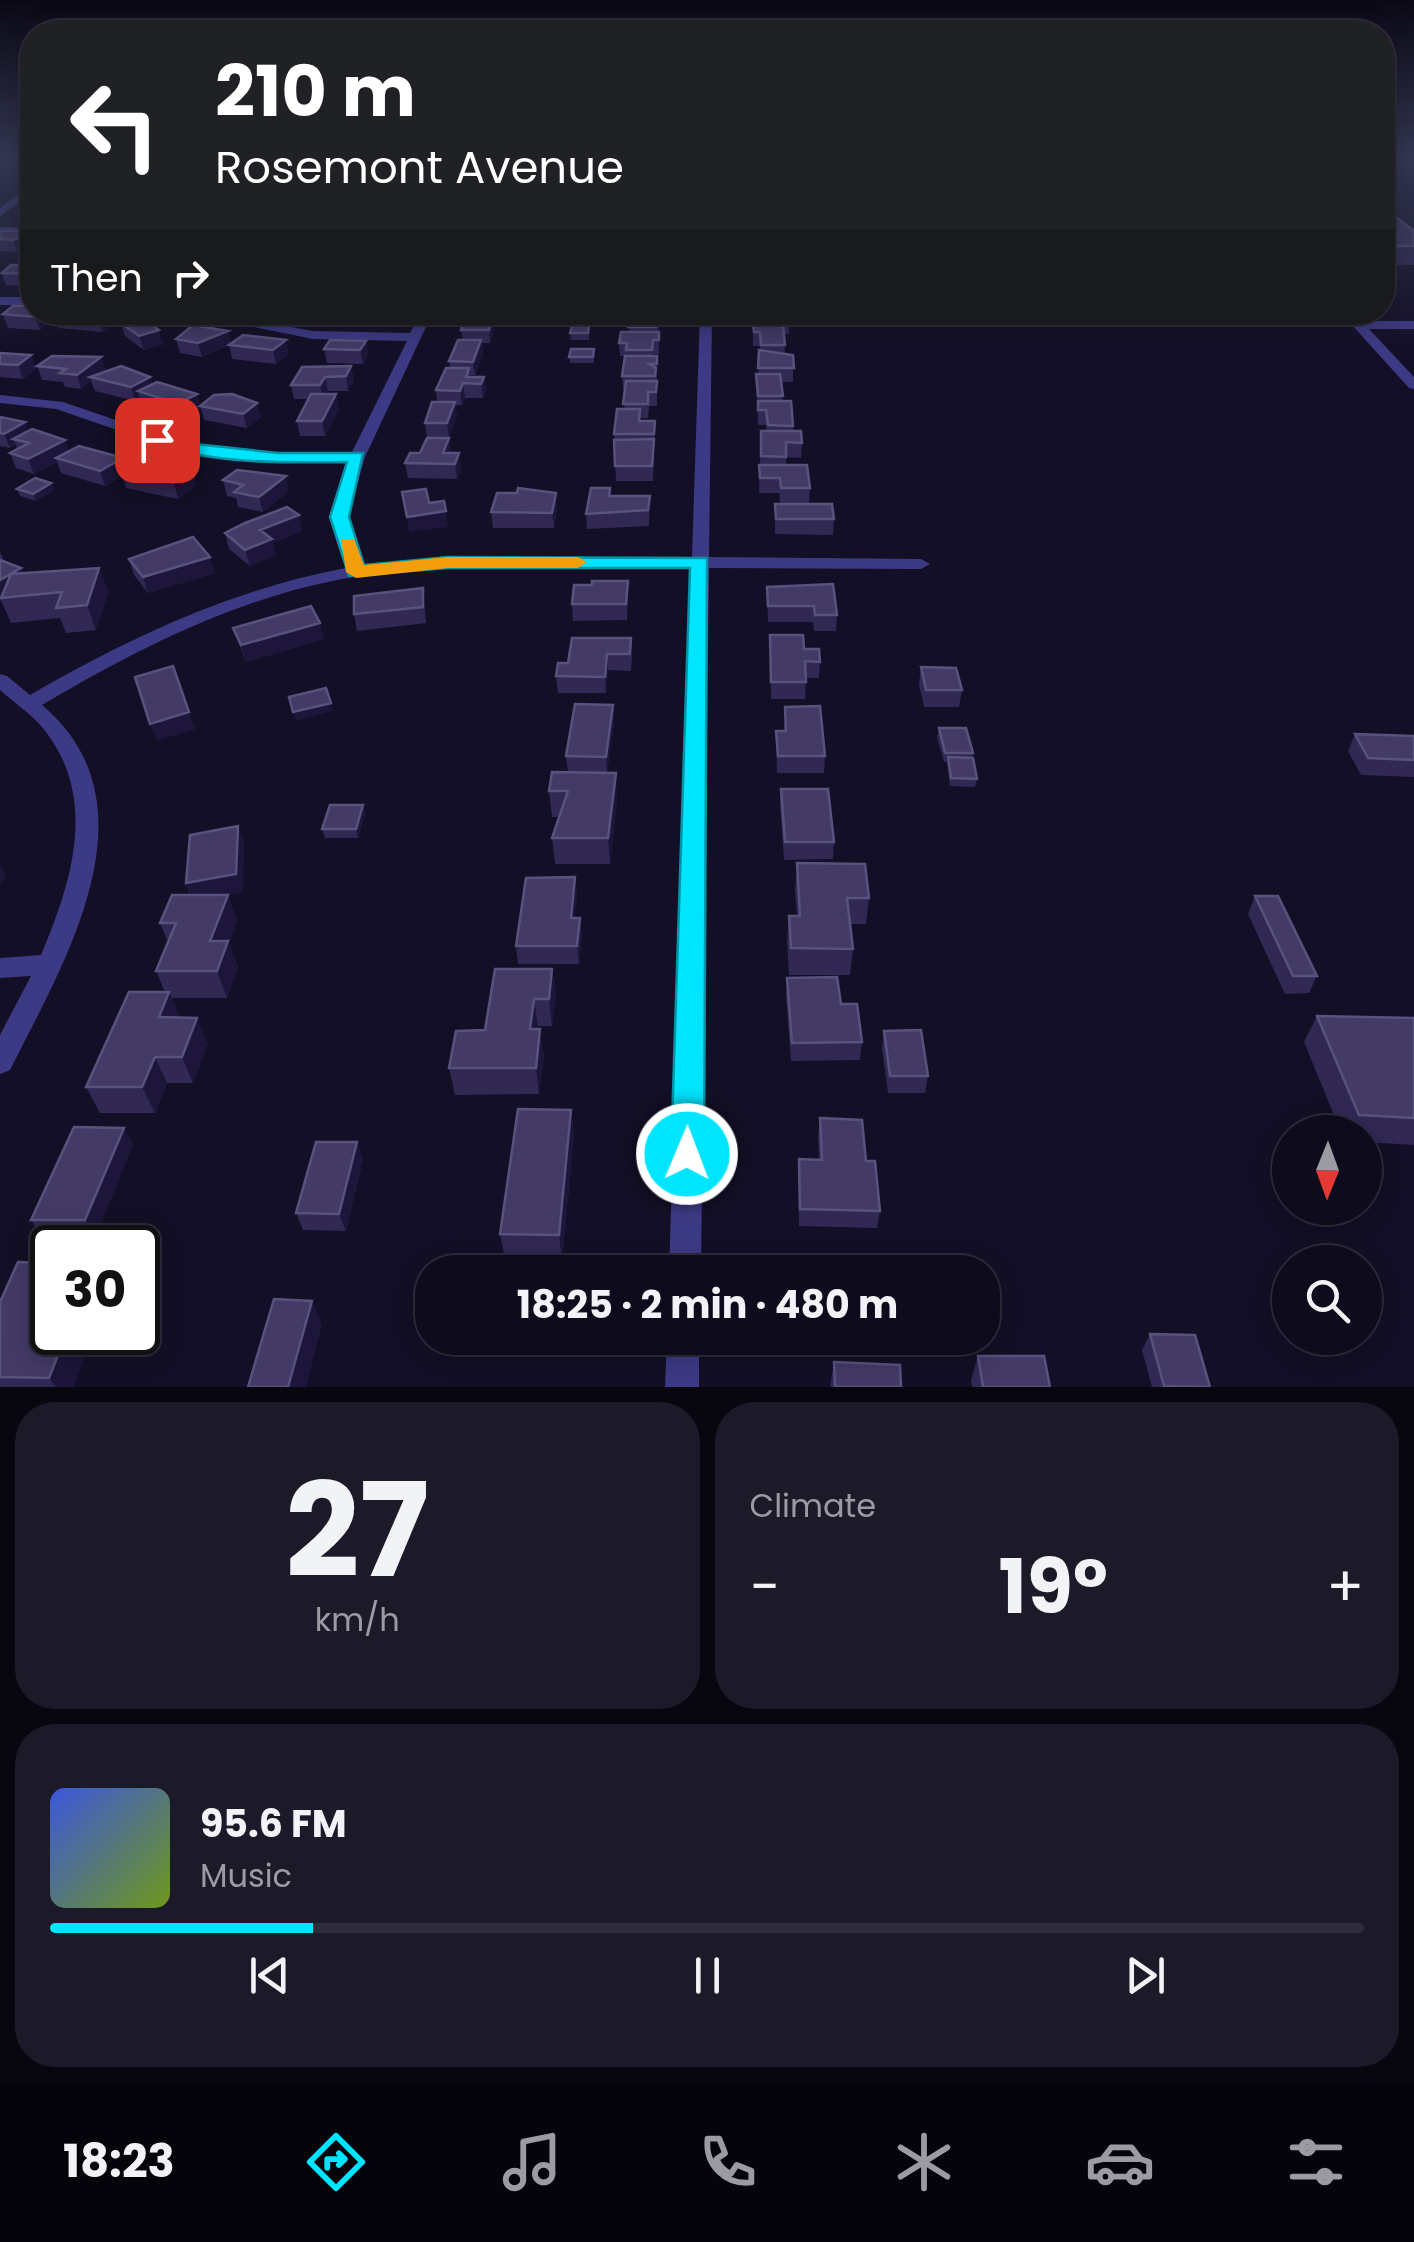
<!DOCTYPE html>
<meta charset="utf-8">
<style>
body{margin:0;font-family:Poppins,sans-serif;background:#1c1929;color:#f1f3f6;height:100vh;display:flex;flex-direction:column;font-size:38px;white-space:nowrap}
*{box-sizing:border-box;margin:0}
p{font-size:32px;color:#9b9ba3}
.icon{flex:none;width:55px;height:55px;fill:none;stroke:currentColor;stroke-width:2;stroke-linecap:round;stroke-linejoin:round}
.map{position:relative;height:1387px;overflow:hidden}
.drawer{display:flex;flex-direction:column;gap:15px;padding:15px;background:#08060f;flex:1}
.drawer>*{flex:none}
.guide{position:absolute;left:20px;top:20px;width:1375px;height:305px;border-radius:40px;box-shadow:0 5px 25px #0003,0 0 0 2px #2e2b3b;background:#202124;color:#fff;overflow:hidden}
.needle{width:65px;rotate:181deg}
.fabs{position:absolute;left:1272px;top:1115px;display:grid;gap:20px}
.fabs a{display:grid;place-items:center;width:110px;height:110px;border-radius:50%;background:#0e0b1c;box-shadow:0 5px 25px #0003,0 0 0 2px #2e2b3b;font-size:50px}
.speed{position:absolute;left:30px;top:1225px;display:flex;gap:20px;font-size:50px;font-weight:700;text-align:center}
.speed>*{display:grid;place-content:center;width:130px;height:130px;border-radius:50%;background:#0e0b1c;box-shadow:0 5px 25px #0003,0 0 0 2px #2e2b3b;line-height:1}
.speed .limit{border:5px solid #111;border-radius:15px;background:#fff;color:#111}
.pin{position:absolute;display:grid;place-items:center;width:85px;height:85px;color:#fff;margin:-42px;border-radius:20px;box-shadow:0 5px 15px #0006}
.me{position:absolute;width:110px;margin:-55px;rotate:1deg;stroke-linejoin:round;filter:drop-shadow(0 0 8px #0008)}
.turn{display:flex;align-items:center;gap:35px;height:210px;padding:0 30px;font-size:45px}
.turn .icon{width:130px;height:130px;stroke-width:2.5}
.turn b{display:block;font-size:70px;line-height:85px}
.then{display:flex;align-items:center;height:95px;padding:0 30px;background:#0003;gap:20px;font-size:38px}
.big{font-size:75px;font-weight:700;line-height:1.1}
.drawer .card{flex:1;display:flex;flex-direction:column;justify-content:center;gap:15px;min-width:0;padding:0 35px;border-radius:40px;background:#1c1929}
.drawer .dial{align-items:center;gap:0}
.dial b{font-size:130px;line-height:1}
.song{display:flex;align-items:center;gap:30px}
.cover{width:120px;height:120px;border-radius:15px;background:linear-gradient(135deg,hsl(230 70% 55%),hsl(80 70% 35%))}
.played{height:10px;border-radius:5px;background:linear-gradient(90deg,#00e5ff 20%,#2e2b3b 20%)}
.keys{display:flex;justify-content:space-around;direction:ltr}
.heat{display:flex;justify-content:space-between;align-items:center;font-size:55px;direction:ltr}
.drawer .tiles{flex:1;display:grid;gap:15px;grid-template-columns:1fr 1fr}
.card:last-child{grid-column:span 2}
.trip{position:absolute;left:415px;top:1255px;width:585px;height:100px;border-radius:40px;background:#0e0b1c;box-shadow:0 5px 25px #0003,0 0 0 2px #2e2b3b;font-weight:700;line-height:100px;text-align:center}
.tab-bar{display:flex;height:160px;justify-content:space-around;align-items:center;background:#06040b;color:#9b9ba3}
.tab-bar .icon{width:70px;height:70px}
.tab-bar .on{color:#00e5ff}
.tab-bar b{font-size:45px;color:#f1f3f6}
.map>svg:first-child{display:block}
</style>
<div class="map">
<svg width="1414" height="1387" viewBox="0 0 1414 1387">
<rect width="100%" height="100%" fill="#130f26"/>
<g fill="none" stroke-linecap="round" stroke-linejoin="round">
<path stroke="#0c2248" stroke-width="4" d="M26,191L32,186"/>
<path fill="#3d3a85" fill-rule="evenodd" d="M16,196L25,198L0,216V208Z
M0,227L32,228V234L0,233Z
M0,297H32V305H0Z
M179,312H209L313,331L410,333L421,312H433L365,457L348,517L363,566L478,557H692L700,312H712L709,557L921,559L930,564L921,569L709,568L701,1272H669L692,568C577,567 456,559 342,579C235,599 135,650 42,705C161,805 63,964 10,1070L0,1074V1035L31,976L0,978V958L41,955C72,882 100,795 41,726C30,713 13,702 0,690V674L7,676L30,695C129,638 233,589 346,568L332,517L348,462L278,463L184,453L56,409L0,403V395L63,402L186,444L278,453L352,452L407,341L313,339Z
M1414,321V329H1369L1414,377V389L1409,388L1352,325L1358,321Z
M667,1338H699V1387H665Z"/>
</g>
<path fill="#312854" d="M1382,206L1414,231V265H1382Z
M0,231H32V246L17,252L0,251Z
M32,265V287L6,285L2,273Z
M13,306L51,320L40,330L8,328L3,314Z
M58,312H111L114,324L102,332L59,328L54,315Z
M287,312H335L329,317L288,315Z
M389,312L385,319L358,318L357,313L355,312Z
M470,312H500L498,321H493L494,329L490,343H482L483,354L475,375H470V377H484L486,391L483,398H465L462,405H455L457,416L449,438H427L425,423L437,402L436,390L450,368L449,361L463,340L461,330L470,316Z
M618,312H658L659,354H653V356H657V406H649L648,418H640V421H655L653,481H616L614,434L624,409L625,390H623L622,376L625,356H620L619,343L629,332L630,316H619Z
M753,312H789V334H784L785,354L793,355V382H781L782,401L793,426V431L802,443L801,458L786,457V465L810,488L809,504H780L779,493H759L761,431H766V425H758L756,374H758L759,350H760V346H753Z
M155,322L163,344L144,350L125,336L121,323Z
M589,326V340H571L570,333Z
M176,339L231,343L289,354L276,364L232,359L229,345L202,357L180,353Z
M366,341L368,354L363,364L327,363L324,349Z
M594,349V363H570L569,357Z
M0,353L31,355L36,369L23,379L0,377Z
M101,357L106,371L150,377L152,384L197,394L200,405L261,417L247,428L204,420L201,409L182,418L142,405L140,399L135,401L95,391L91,381L81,389L65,387L63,382L42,380L37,366Z
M351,366L354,380L348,391H328L326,394L339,409L325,436H300L297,421L309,399H294L291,385Z
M0,417L28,431L65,440L69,451L123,458L126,469L192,470L196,485L178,499L126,488L122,476L105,486L61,473L57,462L34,474L16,468L10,453L17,449L16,445L10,448L0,446Z
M449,438L451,453L461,468L457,479L408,478L405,463L420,453Z
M223,480L289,491L263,512L238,507L236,498L227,496Z
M51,483L54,490L36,501L20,496L17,489Z
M610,488L611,496H650L649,526L587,529L586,514Z
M775,504L834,519L833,535L775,534Z
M557,508L554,528H493L491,512Z
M299,515L302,531L273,543L276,555L250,566L229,549L225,533Z
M0,552L4,561L21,568L24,573L99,568L108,592L96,630L66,633L60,618L11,623L1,600L0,601Z
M129,559L215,573L148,593L134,575Z
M592,585L628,597L627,620L573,621L572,604Z
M767,587L837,615L836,631H814L813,622H768Z
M423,588L426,623L357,631L354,614Z
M233,628L324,639L246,662Z
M770,635L820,662L819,678H806L805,699H771Z
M572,638L632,655L631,671L608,670L606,693H558L556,676L568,663Z
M921,667L962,690L959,707H924L919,684Z
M613,705L614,722L607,773L617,799L610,864H555L552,838L559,817H552L549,791L568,772L566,756Z
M785,707L825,756L824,773H777L776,731H784Z
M939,728L973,753L972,758L977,779L975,787L950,786L947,762H944L937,737Z
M1355,734L1414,736V777L1361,775L1348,751Z
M781,789L834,842L833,859L784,860L780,806Z
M363,805L365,813L358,838H325L322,829Z
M238,826L244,844L242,892L226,895H228L237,921L229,943L238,967L227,998H172L180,1017L208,1044L193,1083H167L155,1113H100L86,1087L165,992L156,971L168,942L160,923L190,895L186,883Z
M797,863L869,898L866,924H850L853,949L850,975H789L787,942L789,916H797L795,890Z
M575,877L577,895L574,918H580L582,935L579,964H518L516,946Z
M1255,896L1317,976L1309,993L1285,994L1248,914Z
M552,969L556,995L552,1026H538L537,1029L544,1055L539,1094L455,1095L449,1068L485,1030Z
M787,978L841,1004L862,1042L860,1060L791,1061L786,996Z
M1317,1016L1414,1018V1145L1365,1142V1132H1341L1304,1042Z
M884,1031L928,1076L925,1093H888L882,1048Z
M571,1110L574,1135L562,1260L505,1259L500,1234Z
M820,1118L866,1161L880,1211L877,1228L799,1226L798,1176L799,1159L819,1160L818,1136Z
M124,1128L133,1145L95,1237H42L31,1220Z
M357,1142L363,1159L346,1231L303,1230L296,1213Z
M0,1302L52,1332H81L89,1344L73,1387H0Z
M1150,1334L1210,1387H1152L1142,1350Z
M978,1356L1050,1387H972L971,1380Z
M834,1362L901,1387H830Z"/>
<path fill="#1d163a" d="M32,232V246L17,252L13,240Z
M40,312H49L51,320L40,330L35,317Z
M107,312H111L114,324L102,332L98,319Z
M492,316L494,329L490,343L489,330Z
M155,322L163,344L144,350L139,336L149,323Z
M228,331L231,344L202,357L198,343Z
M286,340L289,354L276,364L273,350Z
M481,340L483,354L475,375L473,362Z
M366,341L368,354L363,364L360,350Z
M31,355L36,369L23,379L18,365Z
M101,357L106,371L90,377L91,381L81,389L77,375Z
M351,366L354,380L348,391L346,376Z
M150,377L154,391H138L140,399L135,401L131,387Z
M325,377L328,391L323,399L320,385Z
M484,377L486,391L483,398L481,384Z
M463,383L465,398L462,405L460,391Z
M197,394L201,409L182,418L178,404Z
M336,394L339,409L325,436L322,421Z
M455,402L457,416L449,438L447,423Z
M257,403L261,417L247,428L243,414Z
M25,422L30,437L13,439L16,445L10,448L4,434Z
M449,438L451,453H443Z
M65,440L71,454L56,458L57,462L34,474L28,459Z
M459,453L461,468L457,479L455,464Z
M123,458L128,473H121L122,476L105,486L100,471Z
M192,470L196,485L178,499L174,483Z
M286,476L289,491L263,512L259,497Z
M51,483L54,490L36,501L33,494Z
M556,493L557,508L554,528L552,513Z
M446,511L448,527L409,532L407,517Z
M299,515L302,531L273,543L276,555L250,566L245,550L260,530Z
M210,557L215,573L148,593L143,577Z
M21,568L28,584L1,598L0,601V580Z
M99,568L108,592L96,630L87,605Z
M320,623L324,639L246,662L241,645Z
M607,654L608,670L606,693L605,677Z
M331,703L333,711L295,721L293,712Z
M613,705L614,722L607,774L606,757Z
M189,712L195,729L157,741L150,724Z
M616,773L617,799L610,864L608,838Z
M363,805L365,813L358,838L356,829Z
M238,826L244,844L242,892L193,901L186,883Z
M0,863L6,875L0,885Z
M575,877L577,895L573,935L571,918Z
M228,895L237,921L229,943L238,967L227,998L217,971L210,941Z
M580,918L582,935L579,964L577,946Z
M552,969L556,995L552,1026L549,999Z
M169,992L181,1018L159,1017Z
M534,999L538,1026L534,1055L530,1029Z
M197,1018L208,1044L193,1083L182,1057Z
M540,1029L544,1055L539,1094L536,1068Z
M155,1057L167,1083L155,1113L142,1087Z
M571,1110L574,1135L562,1260L559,1235Z
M124,1128L133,1145L95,1237L85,1220Z
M357,1142L363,1159L346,1231L339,1214Z
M312,1301L322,1325L306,1387H288Z
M57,1332H81L89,1344L73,1387H56L49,1378Z"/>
<path fill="#433a66" stroke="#5a527e" stroke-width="2.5" d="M1382,206L1414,231V246H1382Z
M0,231H32V232L13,240L0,239Z
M11,265H32V274L2,273Z
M13,306H32V312H40L35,317L3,314Z
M58,312H107L98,319L54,315Z
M630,312H658L656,327H628Z
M753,312H789V321H753Z
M146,316L155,322L149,323L159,330L139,336L121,323Z
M466,316H492L489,330H461Z
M193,325L228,331L198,343L176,339Z
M753,325H783L785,345H761L760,332H754Z
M572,326H589L588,333H570Z
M621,332H659V340H653L652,350H626L627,343H619Z
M243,335L286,340L273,350L229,345Z
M330,340L366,341L360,350L324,349Z
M458,340H481L473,362L449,361Z
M571,349H594L593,357H569Z
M759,350L793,355L794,368H758Z
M0,353L31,355L18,365L0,364Z
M52,356L101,357L77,375L60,373L66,369L37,366Z
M625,356H657V364H649L656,368L655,376H622Z
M121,366L150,377L131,387L90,377Z
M351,366L346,376L325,377L320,385H291L302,367Z
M446,368H469L466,377H484L481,384L463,383L460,391L436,390Z
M756,374H780L783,396H758Z
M626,381H657L656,392H648V404H623Z
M157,382L197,394L178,404L138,391Z
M232,394L257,403L243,414L200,406L214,395Z
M311,394H336L322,421H297Z
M758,401H791L793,426L768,425L766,410H758Z
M432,402H455L447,423H425Z
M617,409H640L639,421H655L654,434H614Z
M0,417L25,422L4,434L0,433Z
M32,429L65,440L28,459L10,453L29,443L13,439Z
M761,431H801L802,443L786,442V457L761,456Z
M427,438H449L443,453H459L455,464L405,463L410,453H420Z
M654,439L652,466H615L614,440Z
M79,446L123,458L100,471L56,458Z
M140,460L192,470L174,483L121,473Z
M759,465H807L810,488H781L780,478H760Z
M237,470L286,476L259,497L234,492L243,485L223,480Z
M35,478L51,483L33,494L17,489Z
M518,488L556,493L552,513L491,512L497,493H517Z
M591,488H610L609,496H650L648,510L586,514Z
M426,489L429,503L444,501L446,511L407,517L402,492Z
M775,504H832L834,519H776Z
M287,507L299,515L260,530L272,539L245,550L225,533L245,523Z
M193,537L210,557L143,577L129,559Z
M0,560L21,568L0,580Z
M99,568L87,605L56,608L62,592L1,598L11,574Z
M592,581H628L626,604H572L574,585H592Z
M833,584L837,615H815L814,606H768L767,587Z
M423,588V607L354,614V596Z
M311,606L320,623L241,645L233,628Z
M770,635H803L804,649H819L820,662L805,661L806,682H771Z
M572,638H631L630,654H607L605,677L556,676L558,663H568Z
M173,666L189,712L150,724L135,677Z
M921,667L956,668L962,690H926Z
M326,688L331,703L293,712L289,697Z
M575,704L613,705L606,757L566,756Z
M820,706L825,756H778L776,731H786L785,707Z
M939,728H966L973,753H945Z
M1355,734L1414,736V760L1368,758Z
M948,757L973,758L977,779L951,778Z
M552,772L616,773L608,838H552L568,791H549Z
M781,789H828L834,842H785Z
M330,805H363L356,829H322Z
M238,826L236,874L186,883L190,835Z
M797,863L865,864L869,898H847L853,949L791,948L789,916H800Z
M575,877L571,918H580L577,946H516L526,878Z
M172,895H228L210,941H228L217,971H156L176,923H160Z
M1255,896H1278L1317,976H1293Z
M495,969H552L549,999H534L530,1029H540L536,1068H449L456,1031L485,1030Z
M837,977L841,1004H857L862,1042L792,1043L787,978Z
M129,992H169L159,1017L197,1018L182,1057H155L142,1087H86Z
M1317,1016L1414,1018V1118L1359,1115Z
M921,1030L928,1076H890L884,1031Z
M518,1109L571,1110L559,1235L500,1234Z
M820,1118L862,1120L866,1161H875L880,1211L800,1209L799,1159L822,1160Z
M74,1127L124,1128L85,1220H31Z
M316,1142H357L339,1214L296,1213Z
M18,1262L52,1263V1307L48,1319H52V1332H67L49,1378L0,1377V1302Z
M274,1299L312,1301L288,1387H248Z
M1150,1334L1195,1335L1210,1387L1164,1386Z
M978,1356H1044L1050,1387H983Z
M834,1362L900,1365L901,1387H835Z"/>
<linearGradient id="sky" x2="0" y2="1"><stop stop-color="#0a0815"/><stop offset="0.45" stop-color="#333752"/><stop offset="1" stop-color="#333752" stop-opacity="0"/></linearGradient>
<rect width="1414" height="351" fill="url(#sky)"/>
<path fill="#00e5ff" stroke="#0095a6" stroke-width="2.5" d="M157,434L186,443L278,453H363L349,517L364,565L448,557L707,558L704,1154L699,1165L687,1169L676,1165L671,1154L690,568H448L349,576L330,517L347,462C281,463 214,464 151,443V436Z"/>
<path fill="#f59e0b" d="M341,539H354L364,565L448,557H578L587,562L578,568H448L356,578L346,572Z"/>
</svg>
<div class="fabs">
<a><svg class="needle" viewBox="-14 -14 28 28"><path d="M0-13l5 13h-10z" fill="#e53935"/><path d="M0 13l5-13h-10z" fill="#9b9ba3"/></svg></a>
<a><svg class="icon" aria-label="search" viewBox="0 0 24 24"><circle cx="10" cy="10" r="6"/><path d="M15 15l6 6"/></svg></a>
</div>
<div class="speed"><div class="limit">30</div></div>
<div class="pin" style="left:157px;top:440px;background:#d93025"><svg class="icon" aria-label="arrive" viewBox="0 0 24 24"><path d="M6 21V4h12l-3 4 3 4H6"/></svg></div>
<svg class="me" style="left:687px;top:1154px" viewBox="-20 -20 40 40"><circle r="17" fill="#00e5ff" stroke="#fff" stroke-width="3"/><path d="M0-11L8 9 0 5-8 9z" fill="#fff"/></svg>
<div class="trip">18:25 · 2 min · 480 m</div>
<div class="guide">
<div class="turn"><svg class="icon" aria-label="left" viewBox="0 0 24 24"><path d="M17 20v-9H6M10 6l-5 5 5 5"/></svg><div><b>210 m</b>Rosemont Avenue</div></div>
<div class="then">Then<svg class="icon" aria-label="right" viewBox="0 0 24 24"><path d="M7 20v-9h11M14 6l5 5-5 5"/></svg></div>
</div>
</div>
<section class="drawer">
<div class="tiles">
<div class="card dial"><b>27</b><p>km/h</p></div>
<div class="card"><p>Climate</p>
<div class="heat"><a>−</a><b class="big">19°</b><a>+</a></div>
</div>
<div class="card">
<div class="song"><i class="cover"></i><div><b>95.6 FM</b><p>Music</p></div></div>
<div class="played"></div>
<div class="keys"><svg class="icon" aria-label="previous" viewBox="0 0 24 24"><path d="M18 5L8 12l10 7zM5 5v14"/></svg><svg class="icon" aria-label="pause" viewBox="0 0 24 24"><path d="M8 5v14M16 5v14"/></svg><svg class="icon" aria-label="next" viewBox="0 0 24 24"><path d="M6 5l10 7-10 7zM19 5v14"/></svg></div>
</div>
</div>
</section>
<nav class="tab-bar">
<b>18:23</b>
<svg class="icon on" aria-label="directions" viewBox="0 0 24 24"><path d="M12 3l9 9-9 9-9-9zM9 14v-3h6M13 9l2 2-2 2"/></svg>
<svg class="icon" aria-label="music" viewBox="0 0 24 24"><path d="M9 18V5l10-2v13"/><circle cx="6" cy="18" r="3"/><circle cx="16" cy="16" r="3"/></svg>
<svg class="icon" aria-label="phone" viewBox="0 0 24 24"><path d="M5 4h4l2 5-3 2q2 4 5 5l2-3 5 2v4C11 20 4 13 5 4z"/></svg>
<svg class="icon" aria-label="climate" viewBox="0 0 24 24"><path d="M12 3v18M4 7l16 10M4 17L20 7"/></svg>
<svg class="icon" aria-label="car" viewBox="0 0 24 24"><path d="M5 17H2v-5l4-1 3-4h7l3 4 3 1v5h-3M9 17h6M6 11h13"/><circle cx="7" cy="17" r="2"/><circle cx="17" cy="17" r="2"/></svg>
<svg class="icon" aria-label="filters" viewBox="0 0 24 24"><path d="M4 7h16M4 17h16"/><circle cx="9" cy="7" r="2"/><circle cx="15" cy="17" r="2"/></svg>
</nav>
